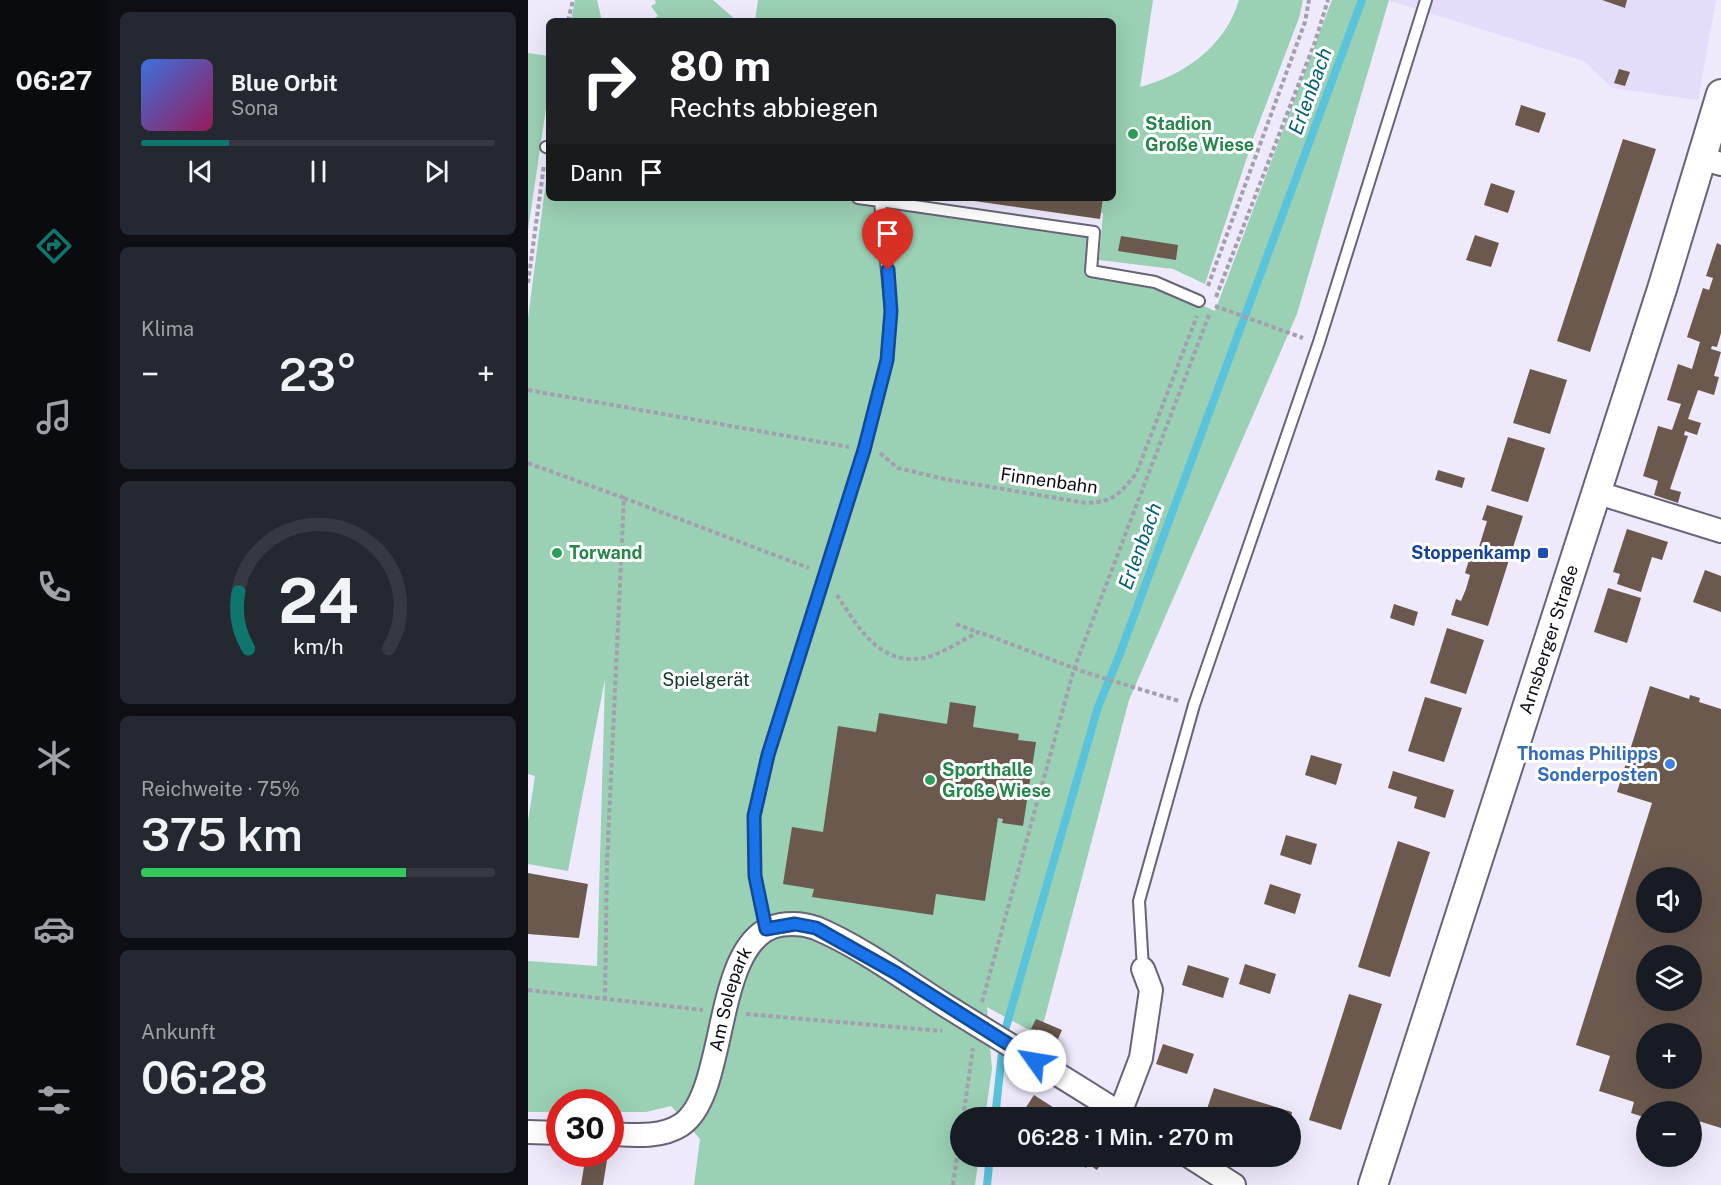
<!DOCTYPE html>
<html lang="de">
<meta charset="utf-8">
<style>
body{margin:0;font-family:"Public Sans",sans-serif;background:#242831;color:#f1f3f6;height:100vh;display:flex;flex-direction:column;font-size:22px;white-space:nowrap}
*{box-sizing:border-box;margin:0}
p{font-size:20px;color:#9ea1a6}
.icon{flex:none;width:33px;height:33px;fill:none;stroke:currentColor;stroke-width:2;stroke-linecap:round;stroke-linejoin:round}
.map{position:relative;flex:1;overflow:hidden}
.side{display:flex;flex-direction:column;gap:12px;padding:12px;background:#0d0f14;width:420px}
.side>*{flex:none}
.banner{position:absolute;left:18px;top:18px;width:570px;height:183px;border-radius:9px;box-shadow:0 6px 24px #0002;background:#202124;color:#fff;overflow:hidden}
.buttons{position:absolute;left:1108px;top:867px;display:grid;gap:12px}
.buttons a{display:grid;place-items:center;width:66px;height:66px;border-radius:50%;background:#171b24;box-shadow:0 6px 24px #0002;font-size:30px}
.speed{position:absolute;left:18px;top:1089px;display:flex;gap:12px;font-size:30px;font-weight:700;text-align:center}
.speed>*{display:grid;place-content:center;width:78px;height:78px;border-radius:50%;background:#171b24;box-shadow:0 6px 24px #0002;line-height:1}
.speed .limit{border:9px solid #d22;background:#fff;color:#111}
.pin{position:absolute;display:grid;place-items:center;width:51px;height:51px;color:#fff;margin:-62px -26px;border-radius:50% 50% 50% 0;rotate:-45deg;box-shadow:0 0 6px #0007}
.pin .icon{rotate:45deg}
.me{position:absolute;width:66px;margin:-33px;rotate:302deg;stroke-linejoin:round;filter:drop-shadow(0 0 4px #0008)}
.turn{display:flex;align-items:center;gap:21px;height:126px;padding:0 24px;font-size:27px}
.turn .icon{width:78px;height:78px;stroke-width:2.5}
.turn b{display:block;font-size:42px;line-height:51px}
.then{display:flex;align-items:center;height:57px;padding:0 24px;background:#0003;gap:12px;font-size:22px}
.big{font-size:45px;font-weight:600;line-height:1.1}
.side .tile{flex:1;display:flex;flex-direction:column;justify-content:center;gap:9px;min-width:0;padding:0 21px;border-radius:9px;background:#242831}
.side .dial{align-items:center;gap:0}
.dial svg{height:156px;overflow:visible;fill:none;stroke:#363941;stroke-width:7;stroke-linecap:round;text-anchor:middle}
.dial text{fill:#f1f3f6;stroke:none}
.song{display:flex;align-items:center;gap:18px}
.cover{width:72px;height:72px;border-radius:9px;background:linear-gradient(135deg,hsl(220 70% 55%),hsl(330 70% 35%))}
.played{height:6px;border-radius:3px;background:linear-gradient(90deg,#0f766e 25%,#363941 25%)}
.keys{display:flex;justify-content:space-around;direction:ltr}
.heat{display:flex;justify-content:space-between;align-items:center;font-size:33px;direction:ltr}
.charge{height:9px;border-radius:4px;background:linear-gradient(90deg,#34c759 75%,#363941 0)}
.trip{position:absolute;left:422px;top:1107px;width:351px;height:60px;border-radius:30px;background:#171b24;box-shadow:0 6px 24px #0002;font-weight:600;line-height:60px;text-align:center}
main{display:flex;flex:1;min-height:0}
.dock{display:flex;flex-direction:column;width:108px;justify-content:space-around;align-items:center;background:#090b0e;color:#9ea1a6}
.dock .icon{width:42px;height:42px}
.dock .current{color:#0f766e}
.dock b{font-size:27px;color:#f1f3f6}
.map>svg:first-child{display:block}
</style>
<main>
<nav class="dock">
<b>06:27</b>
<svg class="icon current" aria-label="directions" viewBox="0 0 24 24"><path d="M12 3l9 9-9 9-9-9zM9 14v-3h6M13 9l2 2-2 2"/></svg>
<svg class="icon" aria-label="music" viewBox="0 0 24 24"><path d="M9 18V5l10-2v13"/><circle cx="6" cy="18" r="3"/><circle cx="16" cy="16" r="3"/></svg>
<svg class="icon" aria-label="phone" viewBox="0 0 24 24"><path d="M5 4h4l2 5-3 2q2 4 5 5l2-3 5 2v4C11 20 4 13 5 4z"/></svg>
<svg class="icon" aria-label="climate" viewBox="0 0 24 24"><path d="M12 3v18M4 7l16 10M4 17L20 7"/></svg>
<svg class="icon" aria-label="car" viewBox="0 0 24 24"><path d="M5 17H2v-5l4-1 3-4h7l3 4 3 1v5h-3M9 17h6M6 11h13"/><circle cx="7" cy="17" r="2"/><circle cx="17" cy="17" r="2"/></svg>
<svg class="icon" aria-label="filters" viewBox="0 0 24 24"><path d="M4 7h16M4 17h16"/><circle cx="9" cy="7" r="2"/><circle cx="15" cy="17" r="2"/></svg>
</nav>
<section class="side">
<div class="tile">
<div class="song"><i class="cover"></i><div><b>Blue Orbit</b><p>Sona</p></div></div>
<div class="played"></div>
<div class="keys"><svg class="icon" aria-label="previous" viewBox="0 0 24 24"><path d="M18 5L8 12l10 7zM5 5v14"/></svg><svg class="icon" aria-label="pause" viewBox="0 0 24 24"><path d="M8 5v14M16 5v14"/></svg><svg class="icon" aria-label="next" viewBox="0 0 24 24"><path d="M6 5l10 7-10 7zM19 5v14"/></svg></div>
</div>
<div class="tile"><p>Klima</p>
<div class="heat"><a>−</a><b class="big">23°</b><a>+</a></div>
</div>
<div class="tile dial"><svg viewBox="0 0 100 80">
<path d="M14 69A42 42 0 1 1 86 69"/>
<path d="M14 69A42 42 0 0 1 9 40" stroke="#0f766e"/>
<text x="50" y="56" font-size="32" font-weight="700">24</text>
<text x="50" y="72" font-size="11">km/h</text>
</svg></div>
<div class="tile"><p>Reichweite · 75%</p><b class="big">375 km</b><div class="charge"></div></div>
<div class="tile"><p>Ankunft</p><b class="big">06:28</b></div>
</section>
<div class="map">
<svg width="1193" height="1185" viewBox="0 0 1193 1185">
<rect width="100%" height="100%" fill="#eeeafc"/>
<path fill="#e4dcf9" d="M859,0H1188L1170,100L1084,88L1056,61Z"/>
<path fill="#9ad0b4" d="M47,0H69L74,21H43Z
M127,0H185L209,21H121L130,16L123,6L128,3Z
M230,0H625L612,87C656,75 697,47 711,0H775L771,18L726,136L677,284L645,269L571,260L575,213L465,198H585V21H227Z
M804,0H861L769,314L601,700L512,1036L459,1007L464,1069L457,1117L432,1118V1156L451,1157L447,1185H166L172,1139L143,1106L118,1112H83L82,1102H32L31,1112H0V961L69,966L77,679L40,871L0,864V821L7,776L0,774V318L21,158V198H310L549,232L563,235L559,273L627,284L687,311Z
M0,53L21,56V88L0,230Z"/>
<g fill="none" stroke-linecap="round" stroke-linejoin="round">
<path stroke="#59c3db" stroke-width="8" d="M467,1118L476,1034L570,707L591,656L834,0
M459,1185L462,1156"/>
</g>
<path fill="#6b594e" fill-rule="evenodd" d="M1074,0H1099L1097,8Z
M1091,69L1102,72L1097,86L1086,83Z
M993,105L1018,113L1011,133L987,125Z
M1095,139L1128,149L1062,352L1029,341Z
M963,183L987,191L980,213L956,205Z
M425,198H575L572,219Z
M947,235L971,243L963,267L938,260Z
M593,236L650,245L648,260L590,251Z
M1189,243L1193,245V333L1189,347L1184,346L1183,349L1193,352L1186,376L1191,377L1186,395L1170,390L1160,419L1173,423L1169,435L1157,431L1156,435L1160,436L1142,489L1153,492L1150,503L1126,495L1130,481L1115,476L1130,426L1144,430L1153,404L1139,400L1150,364L1164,369L1172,342L1159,337L1175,288L1181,290L1185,278L1178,276Z
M1002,369L1039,380L1022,434L985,423Z
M980,437L1017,448L1000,502L963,491Z
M910,470L937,478L934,488L907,480Z
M959,505L995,516L960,626L923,615L928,599L933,601L938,589L942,575L937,573L941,560L946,546L951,547L959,521L954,520Z
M1099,529L1140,542L1134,560L1124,557L1113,592L1089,584L1092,574L1085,572Z
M1177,570L1193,576V612L1165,602Z
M1080,588L1113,598L1099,643L1066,632Z
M866,604L890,612L886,626L862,618Z
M919,628L956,640L938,694L902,683Z
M1122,686L1161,699L1162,695L1172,698L1171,702L1193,709V1128L1164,1119V1112H1119V1118L1103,1113L1106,1102L1071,1091L1082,1056L1048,1045L1124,803L1089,792ZM1119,878H1164V922H1119ZM1119,956H1164V1000H1119ZM1119,1034H1164V1078H1119Z
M897,697L934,708L916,762L880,751Z
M422,702L448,706L445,727L491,734L490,740L508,742L495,826L474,823L475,819L470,818L457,901L408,894L405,915L284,897L286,889L255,884L264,827L295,832L310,726L348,732L351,713L419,724Z
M783,755L814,764L808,785L777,775Z
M865,771L926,790L917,818L886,808L889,797L860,788Z
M758,835L789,844L783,865L752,855Z
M870,841L902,852L862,977L830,967Z
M0,873L60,884L51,938L0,934Z
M742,884L773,894L767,914L736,904Z
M717,964L748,974L742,994L711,984Z
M660,965L701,978L695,998L654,985Z
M821,994L854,1004L813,1130L781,1120Z
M508,1019L534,1030L529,1041L503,1029Z
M635,1044L666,1054L659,1074L628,1064Z
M686,1088L764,1112L763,1118H676Z
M506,1095L531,1111L540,1118H491Z
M58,1154H80L75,1185H53Z
M541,1156H578L569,1170L560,1164L558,1168Z"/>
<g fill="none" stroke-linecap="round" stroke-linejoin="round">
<g stroke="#686376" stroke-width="14">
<path id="service" d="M18,147L21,148
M352,201L566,232L563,271L627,282L671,301
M238,929L227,876L226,817L240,755L336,450L359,360L363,311L352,201L330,198
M615,969L611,901L666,705L791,342L898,0"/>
</g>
<g stroke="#686376" stroke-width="26">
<g id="minor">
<path d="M1176,159L1193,164"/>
<path d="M1067,492L1193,531"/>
<path d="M592,1113L613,1058L623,990L615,969"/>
<path d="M0,1132L32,1133"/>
<path id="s1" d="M82,1134C106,1135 133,1138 153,1125C202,1093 183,937 252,925C264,923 277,924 288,928C333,947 376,979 417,1005C478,1043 539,1079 599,1118"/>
<path d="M661,1156L706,1185"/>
</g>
</g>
<g stroke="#686376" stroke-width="32">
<g id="tertiary">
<path id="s2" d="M845,1185L1134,289L1193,94"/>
</g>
</g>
<path stroke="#a39fae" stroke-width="4" stroke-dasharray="4.5 3" stroke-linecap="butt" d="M40,21L45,0
M0,283L16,165
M680,286L777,22L781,0
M688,297L787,42L800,0
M687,306L775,338
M0,390L321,447
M352,453L370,468L416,479L558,503C586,502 591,494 608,474L669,316
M0,463L96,498L79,862L77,998
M96,498L281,568
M309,595C330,627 351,666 396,658C414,654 434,640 451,632L559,673L651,701
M428,624L450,632
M0,990L175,1010
M454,1002L546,669L681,315
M218,1014L414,1031
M435,1118L445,1048
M425,1185L432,1135"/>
<use href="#service" stroke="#fff" stroke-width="10"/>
<use href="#minor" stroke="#fff" stroke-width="22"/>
<use href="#tertiary" stroke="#fff" stroke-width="28"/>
</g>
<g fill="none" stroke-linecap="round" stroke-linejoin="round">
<g stroke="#114b97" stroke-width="15">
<path id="route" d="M360,270L363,311L359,360L336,450L240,755L226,816L227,876L238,929L267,924L288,928L368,973L507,1061"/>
</g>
<use href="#route" stroke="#1a73e8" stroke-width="10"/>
</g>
<g fill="#2e9e5b" stroke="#fff" stroke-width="2">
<circle cx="605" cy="134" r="6"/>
<circle cx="29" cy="553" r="6"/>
<circle cx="402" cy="780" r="6"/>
</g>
<rect fill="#1a4fb4" stroke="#fff" stroke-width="2" x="1009" y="547" width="12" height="12" rx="3"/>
<circle fill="#3f7fe0" stroke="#fff" stroke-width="2" cx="1142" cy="764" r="6"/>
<g text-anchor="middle" stroke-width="6" stroke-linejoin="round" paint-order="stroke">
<g font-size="18" font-weight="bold" fill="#27864d" stroke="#fff" text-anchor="start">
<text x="617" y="130">Stadion<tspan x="617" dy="21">Große Wiese</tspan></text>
<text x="41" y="559">Torwand</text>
<text x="414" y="776">Sporthalle<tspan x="414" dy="21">Große Wiese</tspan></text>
</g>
<g font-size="18" fill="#0e0c13" stroke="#fff">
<text transform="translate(521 481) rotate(8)" y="6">Finnenbahn</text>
<text dy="6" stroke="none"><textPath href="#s2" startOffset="573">Arnsberger Straße</textPath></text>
<text dy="6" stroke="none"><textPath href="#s1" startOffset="210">Am Solepark</textPath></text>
</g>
<g font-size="18" font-weight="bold" fill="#164399" stroke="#fff" text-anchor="end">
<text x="1003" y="559">Stoppenkamp</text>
</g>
<g font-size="18" fill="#103626" stroke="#fff">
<text x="178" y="686">Spielgerät</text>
</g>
<g font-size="18" font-weight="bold" fill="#366cbe" stroke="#fff" text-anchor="end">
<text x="1130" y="760">Thomas Philipps<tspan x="1130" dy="21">Sonderposten</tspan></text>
</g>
<g font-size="20" font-style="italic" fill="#026172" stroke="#fff">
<text transform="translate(782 91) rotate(-70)" y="7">Erlenbach</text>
<text transform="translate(612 546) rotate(-70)" y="7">Erlenbach</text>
</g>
</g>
</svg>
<div class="buttons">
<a><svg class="icon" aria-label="sound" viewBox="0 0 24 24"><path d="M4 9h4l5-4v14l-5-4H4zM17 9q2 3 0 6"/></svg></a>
<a><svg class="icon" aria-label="layers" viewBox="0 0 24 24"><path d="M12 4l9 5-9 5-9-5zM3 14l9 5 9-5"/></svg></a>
<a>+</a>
<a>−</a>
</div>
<div class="speed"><div class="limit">30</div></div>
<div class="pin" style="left:360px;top:270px;background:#d93025"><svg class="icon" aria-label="arrive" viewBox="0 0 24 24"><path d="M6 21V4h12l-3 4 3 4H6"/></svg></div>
<svg class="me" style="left:507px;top:1061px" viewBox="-20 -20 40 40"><circle r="19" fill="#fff"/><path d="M0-13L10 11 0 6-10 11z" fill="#1a73e8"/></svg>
<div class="trip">06:28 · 1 Min. · 270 m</div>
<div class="banner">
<div class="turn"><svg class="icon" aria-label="right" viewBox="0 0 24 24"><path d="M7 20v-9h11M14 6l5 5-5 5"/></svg><div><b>80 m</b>Rechts abbiegen</div></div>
<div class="then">Dann<svg class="icon" aria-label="arrive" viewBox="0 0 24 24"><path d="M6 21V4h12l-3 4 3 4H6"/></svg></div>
</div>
</div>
</main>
